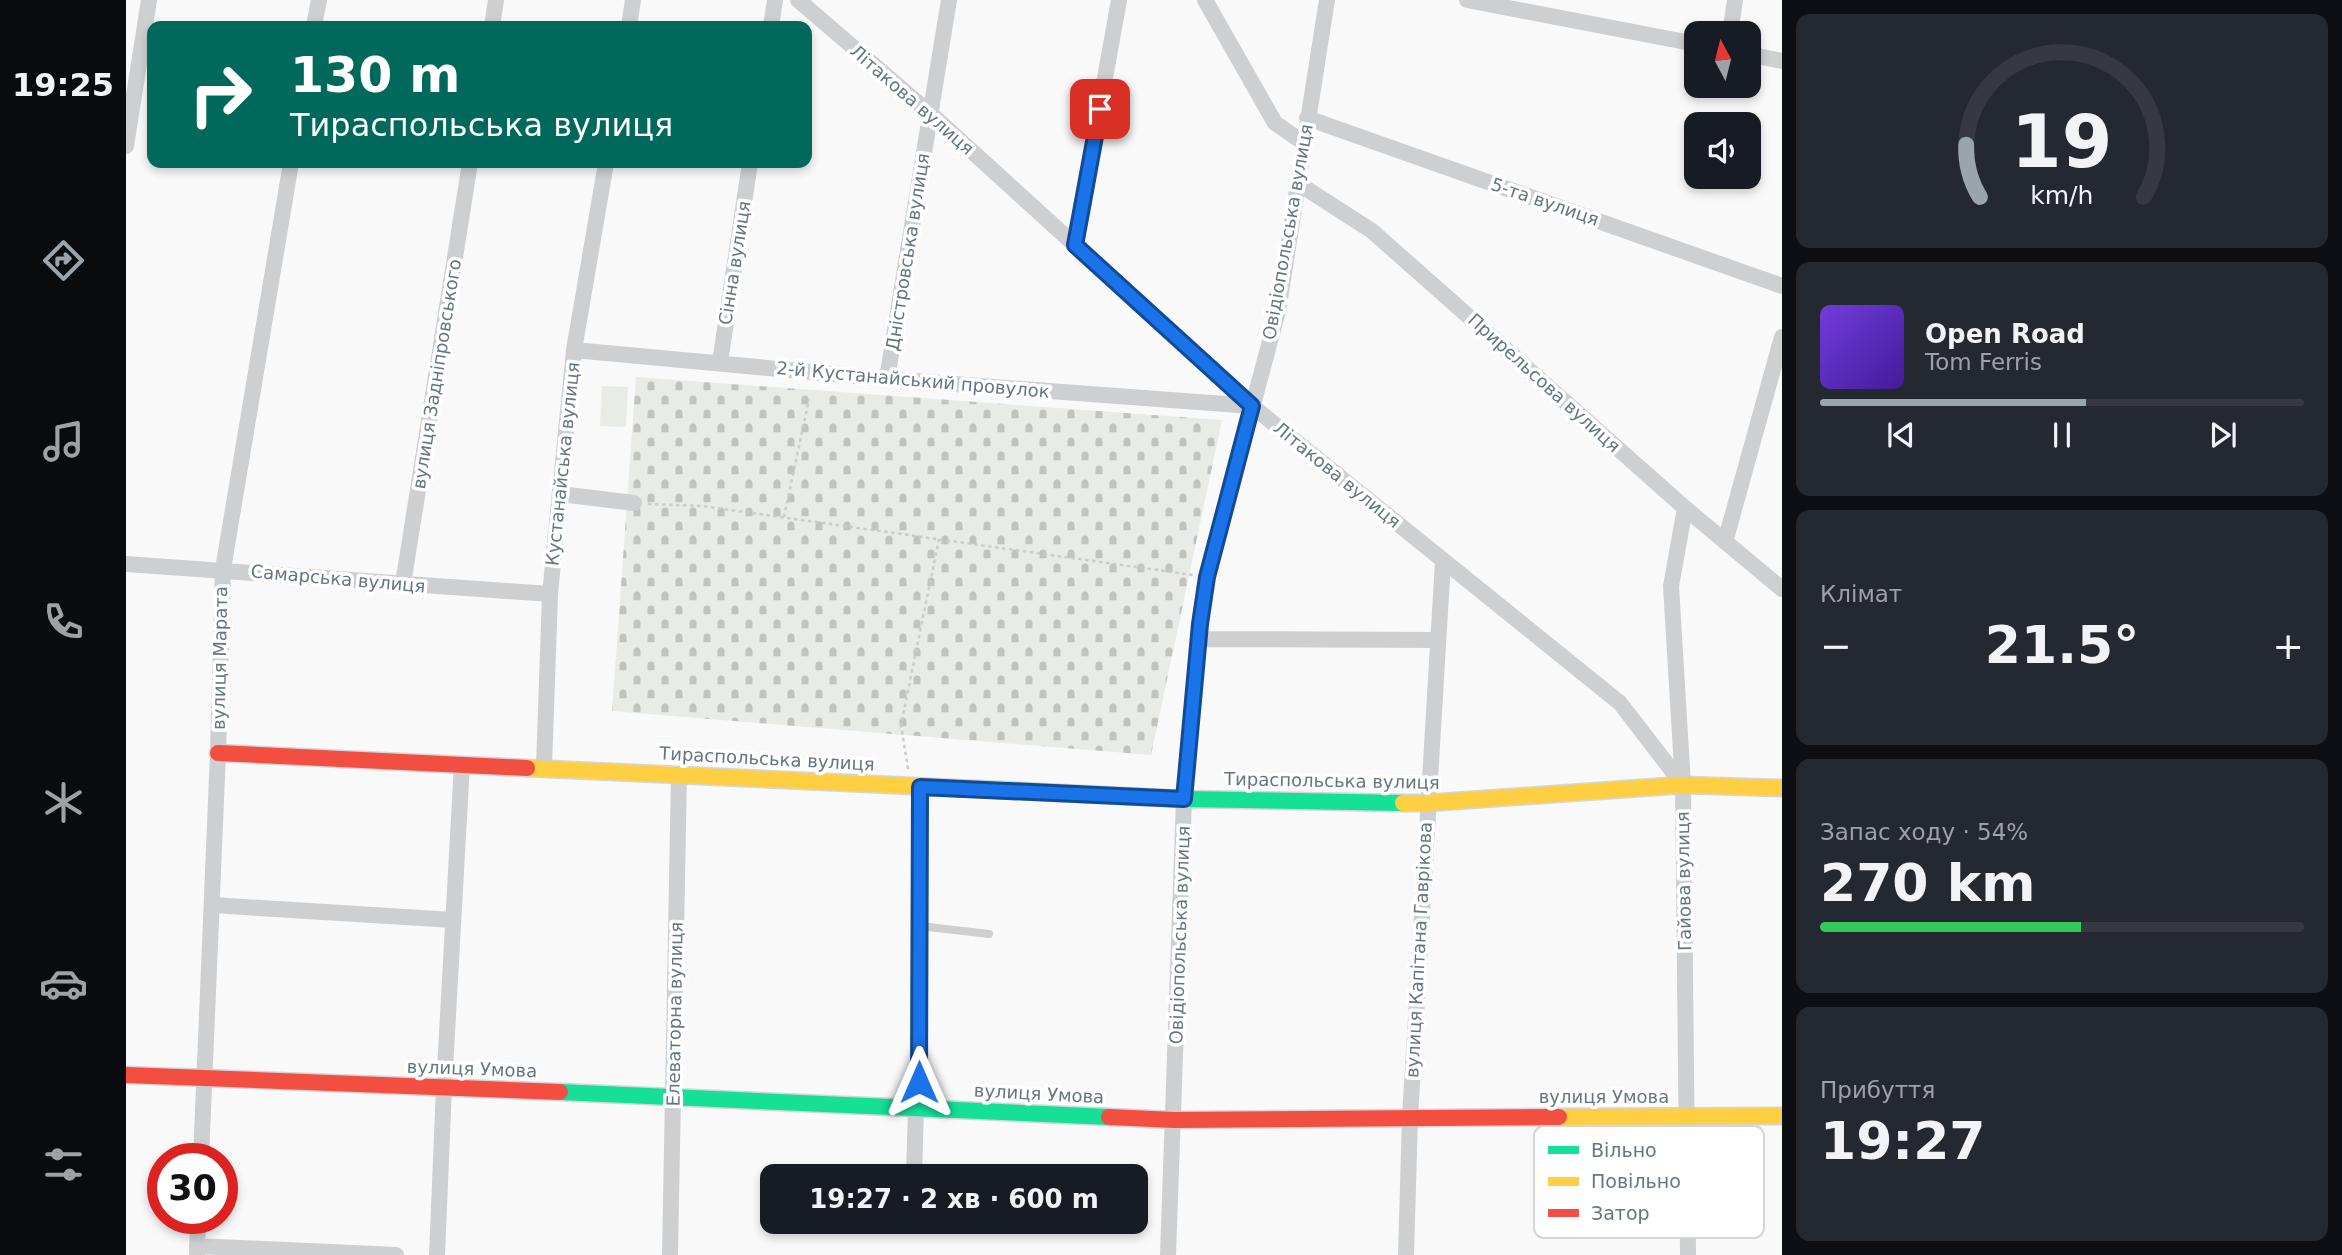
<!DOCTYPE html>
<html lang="uk">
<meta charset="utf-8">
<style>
body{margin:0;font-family:"DejaVu Sans",sans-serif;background:#242831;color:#f1f3f6;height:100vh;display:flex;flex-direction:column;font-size:26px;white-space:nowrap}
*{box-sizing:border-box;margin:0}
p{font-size:23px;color:#9ea1a6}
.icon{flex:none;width:38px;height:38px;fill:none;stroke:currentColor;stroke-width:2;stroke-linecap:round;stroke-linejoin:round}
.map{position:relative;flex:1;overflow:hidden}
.drawer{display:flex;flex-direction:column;gap:14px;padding:14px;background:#0d0f14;width:560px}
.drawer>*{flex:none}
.hud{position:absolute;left:21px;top:21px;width:665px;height:147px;border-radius:14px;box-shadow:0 4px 10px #0003;background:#00695c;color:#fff;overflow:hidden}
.needle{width:46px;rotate:353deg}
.tools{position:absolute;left:1558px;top:21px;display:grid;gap:14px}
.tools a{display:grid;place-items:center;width:77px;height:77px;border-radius:14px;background:#171b24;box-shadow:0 4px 10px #0003;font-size:35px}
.speed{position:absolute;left:21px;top:1143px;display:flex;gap:14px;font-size:35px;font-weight:700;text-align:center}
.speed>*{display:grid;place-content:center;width:91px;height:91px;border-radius:50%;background:#171b24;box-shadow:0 4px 10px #0003;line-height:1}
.speed .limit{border:10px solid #d22;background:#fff;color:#111}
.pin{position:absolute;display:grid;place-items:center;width:60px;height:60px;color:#fff;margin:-30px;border-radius:14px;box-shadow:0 4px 10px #0006}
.me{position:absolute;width:77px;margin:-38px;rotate:0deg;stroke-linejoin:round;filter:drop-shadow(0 0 5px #0008)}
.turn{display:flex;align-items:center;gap:24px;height:147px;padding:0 28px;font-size:32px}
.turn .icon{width:91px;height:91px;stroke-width:2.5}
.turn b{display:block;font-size:49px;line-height:60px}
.big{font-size:52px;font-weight:800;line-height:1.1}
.drawer .tile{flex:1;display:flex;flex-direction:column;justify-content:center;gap:10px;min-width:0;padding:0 24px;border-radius:14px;background:#242831}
.drawer .dial{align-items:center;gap:0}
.dial svg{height:182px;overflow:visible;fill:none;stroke:#363941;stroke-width:7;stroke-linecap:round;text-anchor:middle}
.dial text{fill:#f1f3f6;stroke:none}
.song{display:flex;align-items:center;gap:21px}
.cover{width:84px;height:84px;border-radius:10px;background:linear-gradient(135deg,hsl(260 70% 55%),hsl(260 70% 35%))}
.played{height:7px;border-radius:4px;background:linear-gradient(90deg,#99a4ac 55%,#363941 55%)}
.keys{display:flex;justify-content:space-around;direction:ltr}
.heat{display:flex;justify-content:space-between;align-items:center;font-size:38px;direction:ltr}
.charge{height:10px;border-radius:5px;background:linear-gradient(90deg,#34c759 54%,#363941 0)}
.trip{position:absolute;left:634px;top:1164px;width:388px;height:70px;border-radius:14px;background:#171b24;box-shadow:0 4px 10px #0003;font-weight:800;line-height:70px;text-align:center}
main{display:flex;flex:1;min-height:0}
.dock{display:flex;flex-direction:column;width:126px;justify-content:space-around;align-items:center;background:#090b0e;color:#9ea1a6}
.dock .icon{width:49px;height:49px}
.dock .active{color:#99a4ac}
.dock b{font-size:32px;color:#f1f3f6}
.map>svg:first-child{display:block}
</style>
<main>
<nav class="dock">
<b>19:25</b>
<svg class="icon active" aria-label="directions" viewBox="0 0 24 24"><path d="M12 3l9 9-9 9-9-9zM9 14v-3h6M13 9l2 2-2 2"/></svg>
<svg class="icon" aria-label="music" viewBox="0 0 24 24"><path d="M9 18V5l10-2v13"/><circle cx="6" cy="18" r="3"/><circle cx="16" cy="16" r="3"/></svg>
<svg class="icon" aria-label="phone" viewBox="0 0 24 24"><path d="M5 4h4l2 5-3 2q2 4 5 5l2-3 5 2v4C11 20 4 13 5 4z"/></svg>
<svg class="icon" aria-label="climate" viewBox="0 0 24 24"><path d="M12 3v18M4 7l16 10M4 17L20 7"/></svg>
<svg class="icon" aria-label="car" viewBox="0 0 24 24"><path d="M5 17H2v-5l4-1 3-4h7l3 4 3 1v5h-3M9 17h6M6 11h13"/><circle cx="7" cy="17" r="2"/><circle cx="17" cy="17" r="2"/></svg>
<svg class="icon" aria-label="filters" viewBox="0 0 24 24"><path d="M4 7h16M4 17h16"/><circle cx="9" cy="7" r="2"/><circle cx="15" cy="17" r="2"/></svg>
</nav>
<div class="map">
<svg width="1656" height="1255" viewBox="0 0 1656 1255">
<defs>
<pattern id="cemetery-stones" width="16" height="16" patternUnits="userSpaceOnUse" patternTransform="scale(1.75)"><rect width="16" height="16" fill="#e8ebe6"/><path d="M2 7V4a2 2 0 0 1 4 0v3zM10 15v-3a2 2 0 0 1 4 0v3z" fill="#c0c3c0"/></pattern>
</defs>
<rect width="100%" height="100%" fill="#f9f9f9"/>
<path fill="#e8ebe6" d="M476,386L502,387L500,427L474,426Z"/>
<path fill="url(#cemetery-stones)" d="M510,377L1096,420L1025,755L486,711Z"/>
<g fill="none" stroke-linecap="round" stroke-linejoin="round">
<g stroke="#d5d6d7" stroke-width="19">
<path id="fast" d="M874,790L1058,799L1277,803
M434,1092L983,1117"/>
</g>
<g stroke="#d5d6d7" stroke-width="19">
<path id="slow" d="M401,768L874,790
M1277,803H1301L1557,785L1656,788
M1433,1117L1656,1116"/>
</g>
<g stroke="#d5d6d7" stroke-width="19">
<path id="jam" d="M92,753L401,768
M0,1075L434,1092
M983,1117L1048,1120L1433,1117"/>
</g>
<path stroke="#cbcccd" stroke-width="2.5" stroke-dasharray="3.5 3.5" stroke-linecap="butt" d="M522,504L576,506L1067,575
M658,517L683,399
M782,769L775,725L813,539"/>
<path stroke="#cecfd0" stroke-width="8" d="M794,926L863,934"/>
<path stroke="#cecfd0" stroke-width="16" d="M672,0L805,114L1126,406L1494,703L1557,785
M1079,0L1149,123L1178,143
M1341,0L1570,44
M188,26L193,0
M366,26L370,0
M503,26L507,0
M645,26L649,0
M1604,33L1609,0
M1622,54L1656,61
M1181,118L1656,286
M0,146L23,0
M1173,184L1246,231L1559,508L1656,589
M949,245L993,0
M448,350L761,379L1126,406
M594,362L624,163
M761,379L823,0
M434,494L508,503
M1559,508L1545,586L1557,785L1562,1255
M1599,542L1656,337
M0,564L424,594
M277,584L344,163
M1073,639L1311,640
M418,767L424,594L448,350L480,163
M86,905L327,920
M793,1108L794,787
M75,1158L92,753L97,569L165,163
M788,1176L790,1107
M787,1223V1222
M71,1246L270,1255
M71,1254L72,1218
M311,1255L318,1087L336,764
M544,1255L553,774
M1042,1255L1058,799L1074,624L1081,577L1152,311L1201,0
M1280,1255L1284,1117L1317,561"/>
<use href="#fast" stroke="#16e098" stroke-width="16"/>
<use href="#slow" stroke="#ffcf43" stroke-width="16"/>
<use href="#jam" stroke="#f24e42" stroke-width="16"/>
</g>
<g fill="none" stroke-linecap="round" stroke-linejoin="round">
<g stroke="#114b97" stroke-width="18">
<path id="route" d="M793,1082L794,787L1058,799L1074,624L1081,577L1126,406L949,245L974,109"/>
</g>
<use href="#route" stroke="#1a73e8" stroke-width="12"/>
</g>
<g text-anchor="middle" stroke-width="7" stroke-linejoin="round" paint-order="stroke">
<g font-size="18" fill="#657683" stroke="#fff">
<text transform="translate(786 100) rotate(41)" y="6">Літакова вулиця</text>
<text transform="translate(1419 202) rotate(19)" y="6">5-та вулиця</text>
<text transform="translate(1162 232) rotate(-80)" y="6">Овідіопольська вулиця</text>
<text transform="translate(782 252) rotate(-81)" y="6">Дністровська вулиця</text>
<text transform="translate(609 263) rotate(-81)" y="6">Сінна вулиця</text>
<text transform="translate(311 374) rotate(-81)" y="6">вулиця Задніпровського</text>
<text transform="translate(787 380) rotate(5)" y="6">2-й Кустанайський провулок</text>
<text transform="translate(1418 383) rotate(42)" y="6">Прирельсова вулиця</text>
<text transform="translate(437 464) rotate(-84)" y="6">Кустанайська вулиця</text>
<text transform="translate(1211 475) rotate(39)" y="6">Літакова вулиця</text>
<text transform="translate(212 579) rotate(5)" y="6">Самарська вулиця</text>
<text transform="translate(94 658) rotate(-89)" y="6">вулиця Марата</text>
<text transform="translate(641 759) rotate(3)" y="6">Тираспольська вулиця</text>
<text transform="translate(1206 781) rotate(1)" y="6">Тираспольська вулиця</text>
<text transform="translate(1558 881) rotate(-91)" y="6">Гайова вулиця</text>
<text transform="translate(1054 935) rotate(-88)" y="6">Овідіопольська вулиця</text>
<text transform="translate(1293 950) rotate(-87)" y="6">вулиця Капітана Гаврікова</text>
<text transform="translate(549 1014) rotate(-89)" y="6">Елеваторна вулиця</text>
<text transform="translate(346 1069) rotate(2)" y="6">вулиця Умова</text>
<text transform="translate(913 1094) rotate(3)" y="6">вулиця Умова</text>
<text x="1478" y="1103">вулиця Умова</text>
</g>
</g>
<rect x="1408" y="1126" width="230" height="112" rx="10" fill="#fff" stroke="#d1d6da" stroke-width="2"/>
<rect x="1422" y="1146" width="31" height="8" fill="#16e098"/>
<rect x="1422" y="1177" width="31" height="9" fill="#ffcf43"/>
<rect x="1422" y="1209" width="31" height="8" fill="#f24e42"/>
<g font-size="19" fill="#657683">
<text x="1465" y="1157">Вільно</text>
<text x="1465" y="1188">Повільно</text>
<text x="1465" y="1220">Затор</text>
</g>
</svg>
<div class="tools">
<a><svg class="needle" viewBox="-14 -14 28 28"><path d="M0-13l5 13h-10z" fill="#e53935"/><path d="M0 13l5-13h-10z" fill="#9ea1a6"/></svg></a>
<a><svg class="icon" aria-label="sound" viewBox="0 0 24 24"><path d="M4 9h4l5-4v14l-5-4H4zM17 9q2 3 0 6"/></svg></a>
</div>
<div class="speed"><div class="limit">30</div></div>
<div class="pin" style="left:974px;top:109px;background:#d93025"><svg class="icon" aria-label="arrive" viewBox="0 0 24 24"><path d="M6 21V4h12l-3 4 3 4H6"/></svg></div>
<svg class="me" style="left:793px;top:1082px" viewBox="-20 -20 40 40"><path d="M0-17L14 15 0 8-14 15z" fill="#1a73e8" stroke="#fff" stroke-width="4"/></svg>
<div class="trip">19:27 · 2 хв · 600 m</div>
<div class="hud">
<div class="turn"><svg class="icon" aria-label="right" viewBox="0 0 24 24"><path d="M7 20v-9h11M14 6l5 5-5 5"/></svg><div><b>130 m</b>Тираспольська вулиця</div></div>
</div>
</div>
<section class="drawer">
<div class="tile dial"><svg viewBox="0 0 100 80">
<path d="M14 69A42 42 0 1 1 86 69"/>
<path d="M14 69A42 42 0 0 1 8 46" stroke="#99a4ac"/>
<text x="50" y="56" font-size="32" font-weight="700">19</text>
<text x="50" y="72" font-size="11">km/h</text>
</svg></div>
<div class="tile">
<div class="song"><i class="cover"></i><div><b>Open Road</b><p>Tom Ferris</p></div></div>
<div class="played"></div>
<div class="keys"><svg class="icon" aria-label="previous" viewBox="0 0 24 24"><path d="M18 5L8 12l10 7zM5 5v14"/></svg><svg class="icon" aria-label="pause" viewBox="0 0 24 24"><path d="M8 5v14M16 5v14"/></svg><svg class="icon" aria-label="next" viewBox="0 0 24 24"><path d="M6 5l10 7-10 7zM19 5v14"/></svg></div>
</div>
<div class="tile"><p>Клімат</p>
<div class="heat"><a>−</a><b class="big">21.5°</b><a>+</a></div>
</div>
<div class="tile"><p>Запас ходу · 54%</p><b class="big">270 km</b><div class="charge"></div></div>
<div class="tile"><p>Прибуття</p><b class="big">19:27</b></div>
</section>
</main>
